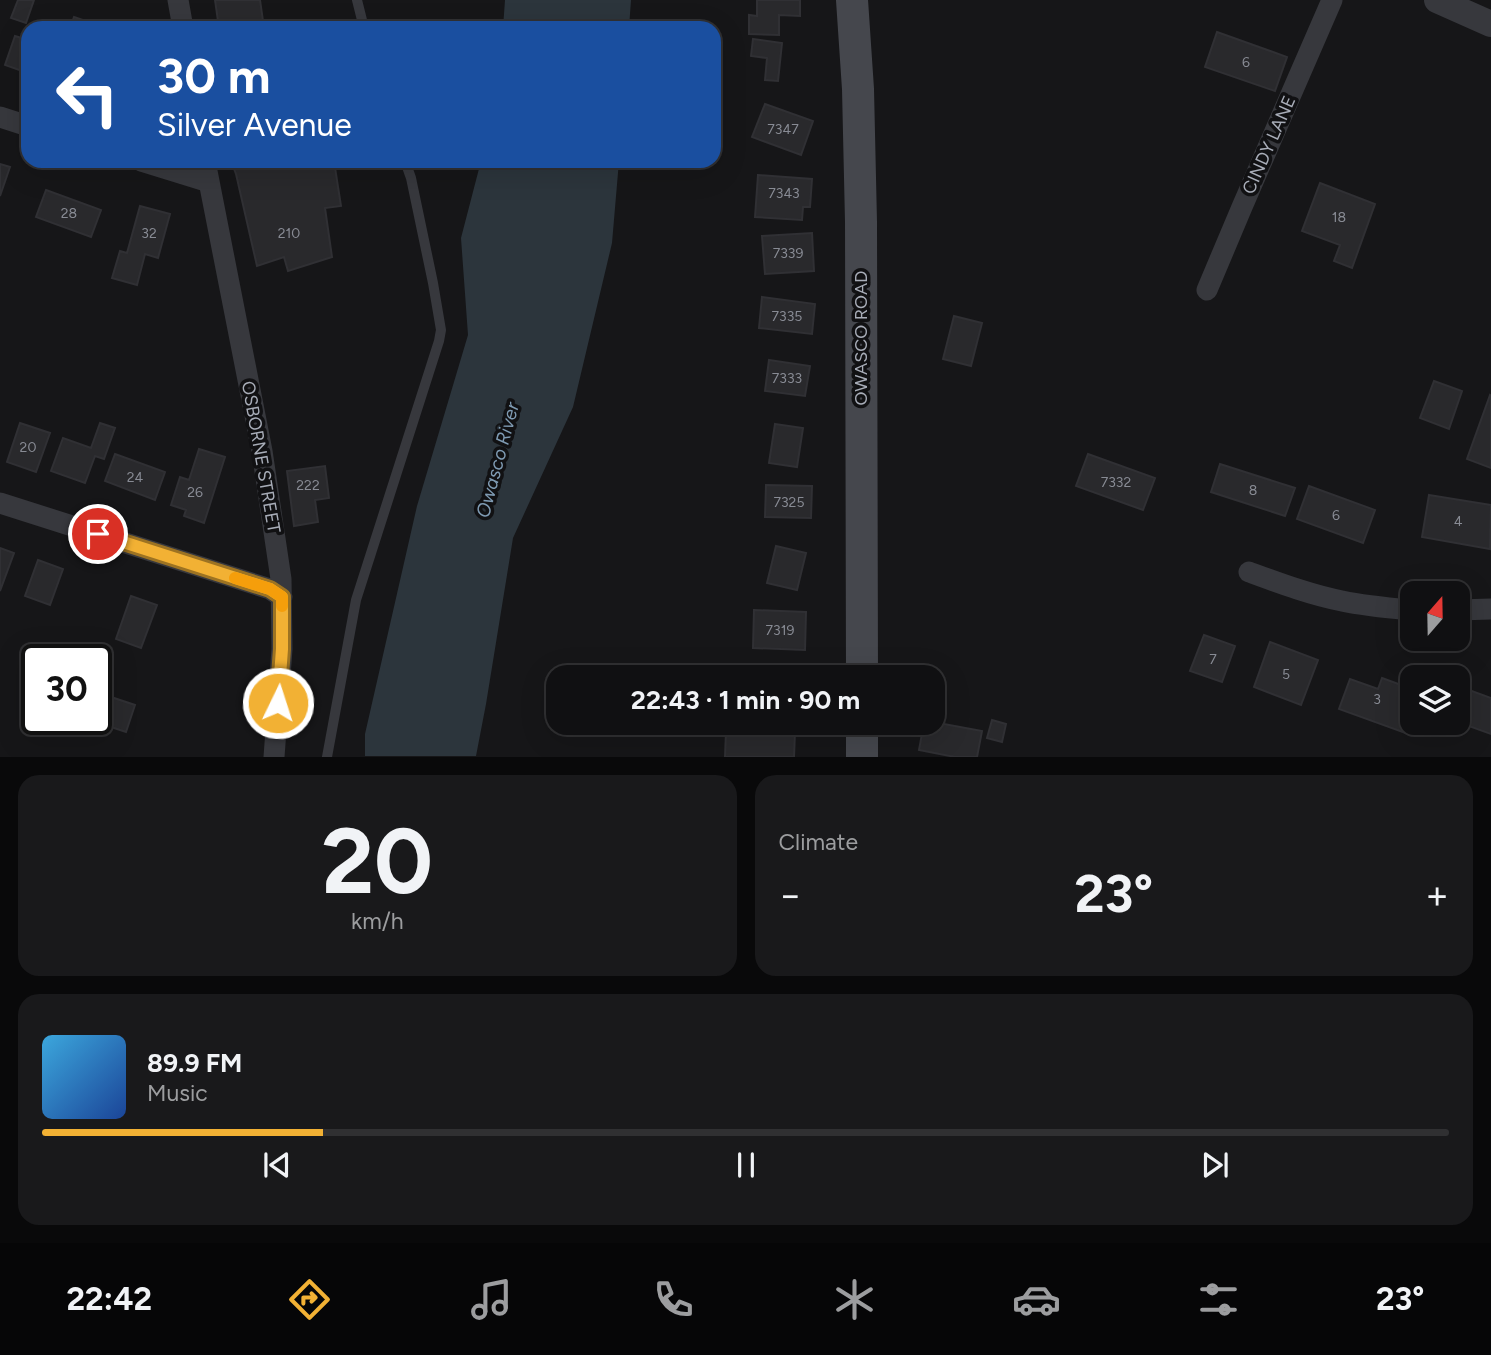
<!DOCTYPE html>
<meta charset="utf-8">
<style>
body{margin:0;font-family:Figtree,sans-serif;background:#19191b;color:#f1f3f6;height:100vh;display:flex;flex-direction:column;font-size:26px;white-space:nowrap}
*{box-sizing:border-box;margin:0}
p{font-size:23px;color:#9c9d9f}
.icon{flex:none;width:38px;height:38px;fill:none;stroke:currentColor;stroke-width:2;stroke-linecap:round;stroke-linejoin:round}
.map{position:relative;height:757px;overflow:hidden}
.drawer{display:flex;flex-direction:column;gap:18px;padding:18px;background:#09090a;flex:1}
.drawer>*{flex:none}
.banner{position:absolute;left:21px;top:21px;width:700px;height:147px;border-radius:21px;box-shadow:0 7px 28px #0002,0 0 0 2px #303032;background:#1a4fa0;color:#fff;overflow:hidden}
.needle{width:46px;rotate:20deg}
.controls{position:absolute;left:1400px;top:581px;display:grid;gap:14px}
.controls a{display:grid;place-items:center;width:70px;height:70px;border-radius:14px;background:#101012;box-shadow:0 7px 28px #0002,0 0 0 2px #303032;font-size:35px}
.speed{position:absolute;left:21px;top:644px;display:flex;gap:14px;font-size:35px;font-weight:700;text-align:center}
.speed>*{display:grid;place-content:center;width:91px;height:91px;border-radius:50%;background:#101012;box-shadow:0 7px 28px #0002,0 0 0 2px #303032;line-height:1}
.speed .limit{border:4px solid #111;border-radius:10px;background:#fff;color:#111}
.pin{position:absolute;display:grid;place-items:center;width:60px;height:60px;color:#fff;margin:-30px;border:4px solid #fff;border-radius:50%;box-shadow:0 2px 7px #0007}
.me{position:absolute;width:77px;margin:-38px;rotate:4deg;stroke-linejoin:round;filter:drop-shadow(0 0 5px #0008)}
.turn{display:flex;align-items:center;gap:24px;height:147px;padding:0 21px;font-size:32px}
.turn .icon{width:91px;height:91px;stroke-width:2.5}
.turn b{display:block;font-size:49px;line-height:60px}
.big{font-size:52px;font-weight:700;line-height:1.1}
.drawer .widget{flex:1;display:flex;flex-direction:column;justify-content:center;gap:10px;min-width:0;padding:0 24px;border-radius:21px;background:#19191b}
.drawer .dial{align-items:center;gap:0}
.dial b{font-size:91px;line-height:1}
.song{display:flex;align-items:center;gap:21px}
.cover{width:84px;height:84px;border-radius:10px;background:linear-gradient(135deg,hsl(200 70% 55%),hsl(220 70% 35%))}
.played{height:7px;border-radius:4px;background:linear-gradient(90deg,#f2b134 20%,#303032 20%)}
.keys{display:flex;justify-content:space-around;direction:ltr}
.heat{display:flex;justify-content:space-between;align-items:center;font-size:38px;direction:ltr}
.drawer .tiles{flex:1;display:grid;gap:18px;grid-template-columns:1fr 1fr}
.widget:last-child{grid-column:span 2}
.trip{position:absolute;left:546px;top:665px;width:399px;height:70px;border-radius:21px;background:#101012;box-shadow:0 7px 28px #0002,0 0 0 2px #303032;font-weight:700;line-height:70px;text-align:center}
.tab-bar{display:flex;height:112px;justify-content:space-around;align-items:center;background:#060607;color:#9c9d9f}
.tab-bar .icon{width:49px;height:49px}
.tab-bar .selected{color:#f2b134}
.tab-bar b{font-size:32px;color:#f1f3f6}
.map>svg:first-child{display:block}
</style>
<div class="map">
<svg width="1491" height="757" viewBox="0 0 1491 757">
<rect width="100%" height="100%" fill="#161618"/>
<path fill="#2c353c" d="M505,0H631L629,28H503Z
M481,161H619L612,243L573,407L513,538L486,704L476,756H365V734L417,506L468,335L461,238Z"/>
<path fill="#29292c" stroke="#303034" stroke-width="2" d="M18,0H34L26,23L11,18Z
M215,0H260L264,28H219Z
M757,0H800V16L779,15V35L749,34V15L757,16Z
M74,17L106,28H70Z
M1217,32L1287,57L1275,91L1205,67Z
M15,36L28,40V73L5,65Z
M753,39L782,43L778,81L765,80L767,58L751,56Z
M765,104L813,121L801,155L752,137Z
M231,161H334L341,206L325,208L332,257L288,271L284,257L257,266L236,174Z
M0,164L10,167L0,196Z
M758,175L812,179L810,207H803L802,220L755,217Z
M1320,183L1375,204L1352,268L1334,261L1340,245L1302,231Z
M46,190L101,210L91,237L36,217Z
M140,206L170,214L158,258L145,254L137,285L112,278L120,251L127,253Z
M812,233L814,271L765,274L762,236Z
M762,297L815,304L812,334L759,328Z
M954,316L982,323L971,366L943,359Z
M769,360L810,366L805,396L765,391Z
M1434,381L1462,391L1449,429L1420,418Z
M1490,395L1491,396V468L1467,459Z
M20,423L50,433L36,472L7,462Z
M100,423L115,428L104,459L95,456L85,483L51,471L63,438L91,448Z
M775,424L803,428L797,467L769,463Z
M199,449L225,457L204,523L184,516L186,510L171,505L180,477L189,480Z
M115,454L165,472L155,500L105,481Z
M1088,454L1155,478L1143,510L1076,486Z
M1220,464L1295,488L1285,516L1211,492Z
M325,466L329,498L315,500L318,522L294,526L287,471Z
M766,485L812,486L811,518L765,517Z
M1309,486L1375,510L1363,543L1297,519Z
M1429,495L1491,505L1490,549L1422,537Z
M776,546L806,553L797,590L767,583Z
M0,548L14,553L0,591Z
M38,560L63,569L50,605L25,596Z
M131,596L157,605L141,648L116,639Z
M754,610L806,612L805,650L753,648Z
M1204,635L1235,646L1222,682L1190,671Z
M1270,642L1318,660L1301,705L1254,687Z
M750,671L806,675V677H749Z
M1382,678L1412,689V723H1415L1411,735L1339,709L1350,679L1378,689Z
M1458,686L1491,698V734L1458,722Z
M108,696L135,705L126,732L99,723Z
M992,720L1006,724L1002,742L987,738Z
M933,722L982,731L977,757H955L919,750L924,723Z
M726,731L795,732L794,757H725Z"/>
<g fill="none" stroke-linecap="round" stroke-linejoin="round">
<path stroke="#37383d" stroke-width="10" d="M357,0L364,28
M327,757L356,600L439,341L441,330L433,283L411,178L405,161"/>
<path stroke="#37383d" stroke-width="21" d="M178,0L183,28
M0,117L28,126
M141,161L209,182
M205,161L262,451L281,579L282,649L274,757
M1207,290L1242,207L1332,0
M0,503L270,589L282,597
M1249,572C1279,583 1311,595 1342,601C1365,606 1389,608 1412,610
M1458,610L1491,609"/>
<path stroke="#37383d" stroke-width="26" d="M1437,0L1491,24"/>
<path stroke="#45474d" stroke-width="32" d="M852,0L858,89L861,222L862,677
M862,723V757"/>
</g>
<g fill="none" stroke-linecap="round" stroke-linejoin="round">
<g stroke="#9d7322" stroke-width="18">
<path id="route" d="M98,534L270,589L282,597V649L278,703"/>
</g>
<use href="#route" stroke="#f2b134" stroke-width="12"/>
<path stroke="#f59e0b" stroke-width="12" d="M235,578L270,589L282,597V606"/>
</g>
<g text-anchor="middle" stroke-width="7" stroke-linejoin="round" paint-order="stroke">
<g font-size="14" fill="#888b94">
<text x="1246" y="67">6</text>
<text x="783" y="134">7347</text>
<text x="784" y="198">7343</text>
<text x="69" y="218">28</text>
<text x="1339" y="222">18</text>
<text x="149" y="238">32</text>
<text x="289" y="238">210</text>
<text x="788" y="258">7339</text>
<text x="787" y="321">7335</text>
<text x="787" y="383">7333</text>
<text x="28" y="452">20</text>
<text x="135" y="482">24</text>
<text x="1116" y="487">7332</text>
<text x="308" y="490">222</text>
<text x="1253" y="495">8</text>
<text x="195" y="497">26</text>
<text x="789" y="507">7325</text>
<text x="1336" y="520">6</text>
<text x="1458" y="526">4</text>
<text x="780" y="635">7319</text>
<text x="1213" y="664">7</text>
<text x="1286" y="679">5</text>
<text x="1377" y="704">3</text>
</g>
<g font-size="18" fill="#a8adb8" stroke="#111113">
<text transform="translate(1269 145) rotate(-66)" y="6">CINDY LANE</text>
<text transform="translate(861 338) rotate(-90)" y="6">OWASCO ROAD</text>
<text transform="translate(261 457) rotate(80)" y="6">OSBORNE STREET</text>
</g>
<g font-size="19" font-style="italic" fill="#7f9bb3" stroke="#111113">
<text transform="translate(497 460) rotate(-75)" y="7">Owasco River</text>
</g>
</g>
</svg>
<div class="controls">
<a><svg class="needle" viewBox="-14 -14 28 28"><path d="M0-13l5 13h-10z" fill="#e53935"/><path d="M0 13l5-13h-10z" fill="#9c9d9f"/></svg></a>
<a><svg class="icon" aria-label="layers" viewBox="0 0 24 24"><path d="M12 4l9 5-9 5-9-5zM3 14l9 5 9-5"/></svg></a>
</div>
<div class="speed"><div class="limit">30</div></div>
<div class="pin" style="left:98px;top:534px;background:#d93025"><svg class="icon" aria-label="arrive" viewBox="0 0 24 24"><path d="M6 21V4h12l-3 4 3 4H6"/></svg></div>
<svg class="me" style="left:278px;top:703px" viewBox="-20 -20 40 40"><circle r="17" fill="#f2b134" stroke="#fff" stroke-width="3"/><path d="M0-11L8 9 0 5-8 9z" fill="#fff"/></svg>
<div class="trip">22:43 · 1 min · 90 m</div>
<div class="banner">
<div class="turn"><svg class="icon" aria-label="left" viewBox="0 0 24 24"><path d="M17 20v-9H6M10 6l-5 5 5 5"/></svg><div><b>30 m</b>Silver Avenue</div></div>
</div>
</div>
<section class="drawer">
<div class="tiles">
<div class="widget dial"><b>20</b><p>km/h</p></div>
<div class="widget"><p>Climate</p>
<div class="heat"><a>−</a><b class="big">23°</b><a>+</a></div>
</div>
<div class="widget">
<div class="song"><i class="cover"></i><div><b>89.9 FM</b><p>Music</p></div></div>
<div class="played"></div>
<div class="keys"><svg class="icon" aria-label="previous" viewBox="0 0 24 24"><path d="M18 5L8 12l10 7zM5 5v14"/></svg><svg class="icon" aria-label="pause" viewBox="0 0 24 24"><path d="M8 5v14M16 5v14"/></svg><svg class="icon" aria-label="next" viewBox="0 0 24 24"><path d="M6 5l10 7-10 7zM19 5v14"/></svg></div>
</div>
</div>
</section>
<nav class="tab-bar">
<b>22:42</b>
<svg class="icon selected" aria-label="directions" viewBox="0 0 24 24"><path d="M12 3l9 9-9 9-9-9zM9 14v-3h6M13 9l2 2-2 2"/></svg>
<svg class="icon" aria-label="music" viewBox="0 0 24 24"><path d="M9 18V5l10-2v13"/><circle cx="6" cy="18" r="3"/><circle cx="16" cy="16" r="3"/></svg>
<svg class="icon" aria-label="phone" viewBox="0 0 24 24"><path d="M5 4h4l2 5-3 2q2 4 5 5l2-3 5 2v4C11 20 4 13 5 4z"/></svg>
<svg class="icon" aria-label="climate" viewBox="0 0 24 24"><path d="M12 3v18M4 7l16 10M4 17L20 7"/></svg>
<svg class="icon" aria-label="car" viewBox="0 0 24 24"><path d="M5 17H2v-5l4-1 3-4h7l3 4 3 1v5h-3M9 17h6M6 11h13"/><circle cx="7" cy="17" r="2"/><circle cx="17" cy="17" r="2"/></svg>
<svg class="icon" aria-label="filters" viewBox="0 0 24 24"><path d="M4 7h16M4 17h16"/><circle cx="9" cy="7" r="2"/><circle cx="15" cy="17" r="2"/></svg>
<b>23°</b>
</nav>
